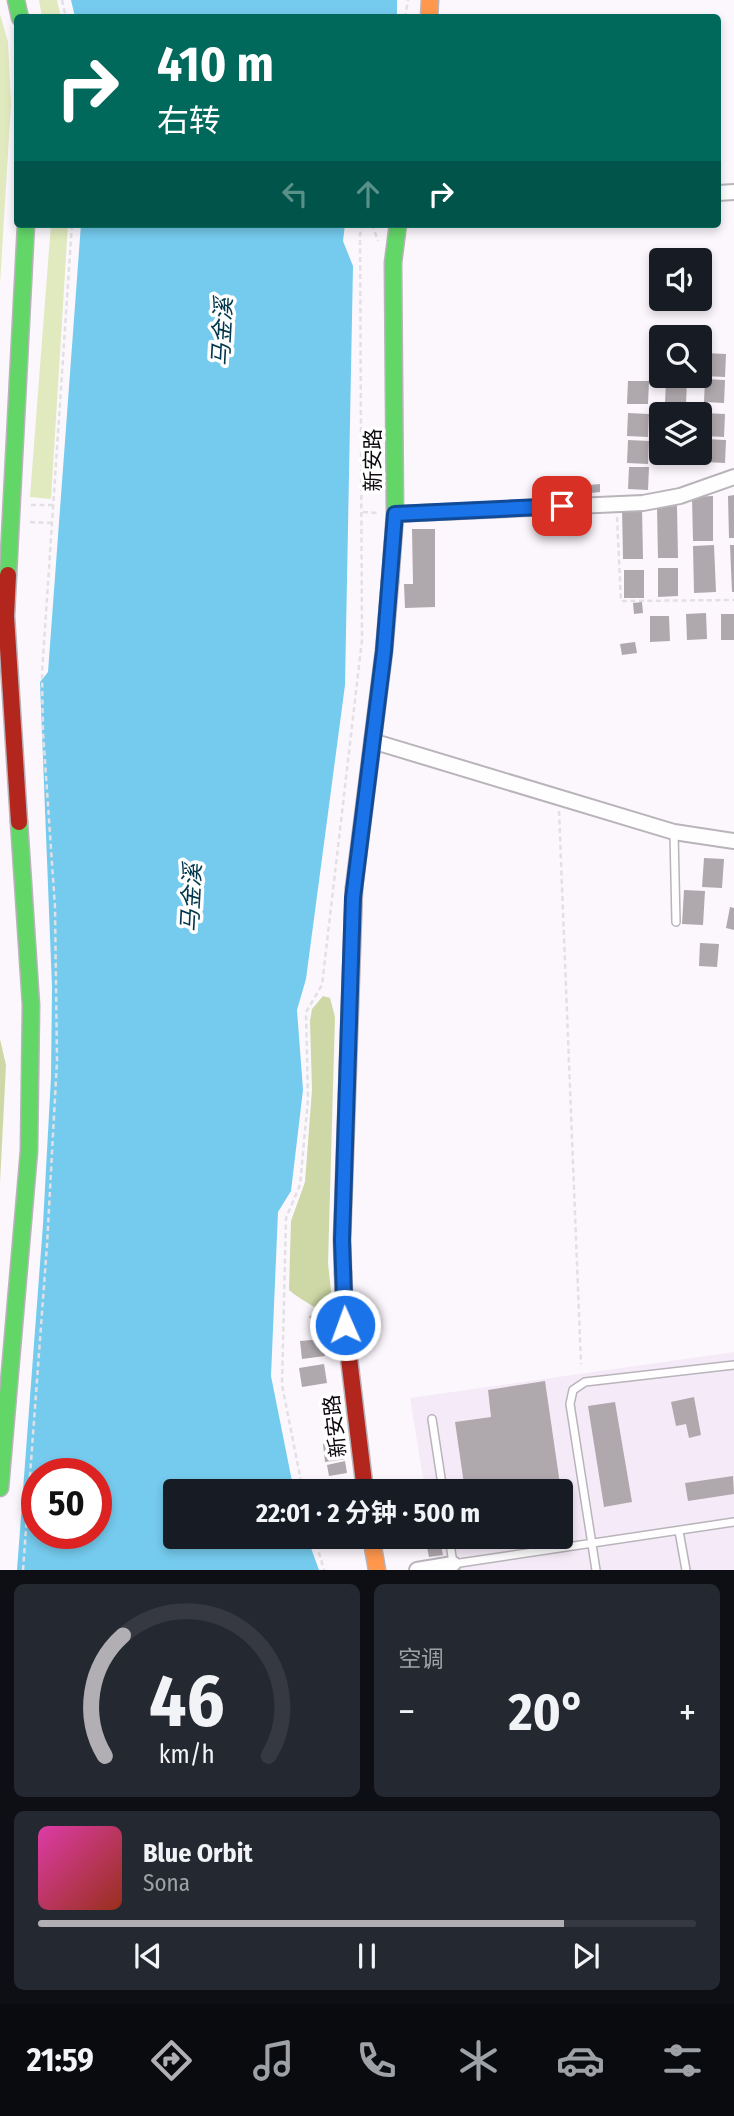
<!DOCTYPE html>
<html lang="zh">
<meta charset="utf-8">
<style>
body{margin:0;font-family:"Fira Sans Condensed","Noto Sans SC",sans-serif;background:#242831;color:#f1f3f6;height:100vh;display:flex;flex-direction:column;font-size:26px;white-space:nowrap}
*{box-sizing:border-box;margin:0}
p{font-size:23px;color:#9ea1a6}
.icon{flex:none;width:38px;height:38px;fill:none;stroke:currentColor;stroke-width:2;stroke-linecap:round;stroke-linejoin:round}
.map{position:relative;height:1570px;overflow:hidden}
.side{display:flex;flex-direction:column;gap:14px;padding:14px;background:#0d0f14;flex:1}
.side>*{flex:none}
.banner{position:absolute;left:14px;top:14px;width:707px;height:214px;border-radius:7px;box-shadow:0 4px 10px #0003;background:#00695c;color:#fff;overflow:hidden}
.tools{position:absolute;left:649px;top:248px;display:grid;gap:14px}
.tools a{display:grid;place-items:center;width:63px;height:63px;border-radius:7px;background:#171b24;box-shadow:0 4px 10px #0003;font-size:35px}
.speed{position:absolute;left:21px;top:1458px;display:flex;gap:14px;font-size:35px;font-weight:700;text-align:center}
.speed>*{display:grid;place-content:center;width:91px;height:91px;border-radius:50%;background:#171b24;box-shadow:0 4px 10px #0003;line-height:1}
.speed .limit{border:10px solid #d22;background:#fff;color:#111}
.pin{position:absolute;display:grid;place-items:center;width:60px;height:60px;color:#fff;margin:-30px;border-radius:14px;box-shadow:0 4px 10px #0006}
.me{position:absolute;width:77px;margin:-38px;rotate:358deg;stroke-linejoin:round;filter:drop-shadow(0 0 5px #0008)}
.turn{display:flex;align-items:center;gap:24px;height:147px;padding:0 28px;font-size:32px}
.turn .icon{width:91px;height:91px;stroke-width:2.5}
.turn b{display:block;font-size:49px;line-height:60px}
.lanes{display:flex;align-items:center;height:66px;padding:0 28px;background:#0003;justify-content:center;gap:35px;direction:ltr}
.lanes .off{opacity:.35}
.big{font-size:52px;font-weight:700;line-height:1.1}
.side .tile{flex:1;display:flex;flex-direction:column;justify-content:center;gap:10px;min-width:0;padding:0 24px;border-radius:10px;background:#242831}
.side .dial{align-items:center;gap:0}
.dial svg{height:182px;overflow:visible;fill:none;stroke:#363941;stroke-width:7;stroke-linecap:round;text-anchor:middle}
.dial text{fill:#f1f3f6;stroke:none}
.song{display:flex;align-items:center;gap:21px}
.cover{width:84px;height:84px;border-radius:10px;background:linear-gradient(135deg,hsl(320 70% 55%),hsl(10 70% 35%))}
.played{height:7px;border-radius:4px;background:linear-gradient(90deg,#b1afb4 80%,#363941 80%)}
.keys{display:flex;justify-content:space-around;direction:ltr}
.heat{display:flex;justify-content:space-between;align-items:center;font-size:38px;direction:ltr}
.side .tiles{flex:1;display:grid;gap:14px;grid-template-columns:1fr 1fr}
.tile:last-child{grid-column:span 2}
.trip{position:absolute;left:163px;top:1479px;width:410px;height:70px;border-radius:7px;background:#171b24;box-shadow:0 4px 10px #0003;font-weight:700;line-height:70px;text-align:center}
.tabs{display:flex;height:112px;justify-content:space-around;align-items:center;background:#090b0e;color:#9ea1a6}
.tabs .icon{width:49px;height:49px}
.tabs .selected{color:#b1afb4}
.tabs b{font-size:32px;color:#f1f3f6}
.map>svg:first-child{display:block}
</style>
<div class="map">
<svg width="734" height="1570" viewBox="0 0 734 1570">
<rect width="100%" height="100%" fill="#fcf7fd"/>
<path fill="#f5ebf8" d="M734,1352V1570H437L432,1537L560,1536V1491H425L410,1398Z"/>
<path fill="#e0eabe" d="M39,0H57L61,17H42Z
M0,14L8,42L11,104L0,284Z
M51,224H68L51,499L30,497Z"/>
<path fill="#ced8a6" d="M323,996L330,998L335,1017L328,1263L333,1310L331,1315H324C313,1304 300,1300 289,1290L291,1221L305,1182L312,1090L310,1021L312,1009Z
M0,1039L6,1065L0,1183Z"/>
<path fill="#75cbee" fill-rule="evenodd" d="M71,0H397V17H75Z
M81,224H345L343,241L353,266L345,685L306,979L297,1010L303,1090L291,1191L278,1212L271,1376L294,1491H175V1536L307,1537L319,1570H17L43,1224L51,1077L52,987L40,682L48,672ZM37,1474H96V1533H37Z"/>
<path fill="#afa8ad" d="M705,353L726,354L725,377L704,376Z
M705,379L725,380L724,403L704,402Z
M628,381H649L648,404H627Z
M666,381H687L686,404L665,403Z
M628,413L649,414L648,437L627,436Z
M704,413L725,414L724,437L704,436Z
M705,439L726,440L725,463L704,462Z
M628,440L649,441L648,464L627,463Z
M666,453H687L686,464L666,463Z
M629,467H649L648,490L628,489Z
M600,484V492L590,493L589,485Z
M734,495V538H729L728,496Z
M713,496V541H693L692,497Z
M677,506L678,558H658L657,507Z
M642,507L643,559H623L622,508Z
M412,529H435V607L405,608L404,584H413Z
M714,545L716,592L694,593L693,546Z
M730,545H734V592H732Z
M658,568H678V596L658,597Z
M624,570H644V598H624Z
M642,602L643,613L634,614L633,603Z
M706,613L707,639L687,640L686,614Z
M721,614H734V640H721Z
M650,616H669L670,641L650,642Z
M635,642L637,653L622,655L620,644Z
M704,858L724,859L722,888L702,887Z
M684,890L705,891L703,925L682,924Z
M730,907L734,908V930L726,928Z
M700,943L719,944L717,967L699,966Z
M315,1312L325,1323L318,1328L309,1317Z
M323,1339L325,1356L302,1359L300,1341Z
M324,1364L327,1383L302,1387L299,1368Z
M545,1381L561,1491H465L455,1422L491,1417L488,1390Z
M694,1397L701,1435L689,1438L686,1424L676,1426L671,1402Z
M615,1402L632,1502L604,1507L588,1406Z
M343,1440L346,1459L325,1462L323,1444Z
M345,1461L347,1473L329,1476L327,1465Z
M733,1476L734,1494L688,1501L685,1483Z
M439,1536L443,1555L429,1557L425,1537Z"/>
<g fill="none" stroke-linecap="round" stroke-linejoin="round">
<g stroke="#b9b3ba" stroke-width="10">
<path id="lane" d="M674,833L676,922
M432,1419L443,1491
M679,1531L686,1570
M449,1536L453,1564
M453,1564L734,1522
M596,1570L570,1404L573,1390L585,1382L734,1365"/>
</g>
<g stroke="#b9b3ba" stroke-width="18">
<path id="street" d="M718,193L734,192
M395,514L643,503L680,496L734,477
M372,741L674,832L734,841
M417,1570L453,1564"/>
</g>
<g stroke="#b9b3ba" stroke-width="19">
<path id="fast" d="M16,0L20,18
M8,575L26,224
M390,582L395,514L393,263L398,224
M0,1488L29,1151L31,1005L19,822"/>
</g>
<g stroke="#b9b3ba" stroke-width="19">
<path id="slow" d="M429,18L430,0
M343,1273L342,1240L354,888
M371,1536L377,1570"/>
</g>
<g stroke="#b9b3ba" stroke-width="19">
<path id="jam" d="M8,575L6,616L19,822
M354,888L384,651L390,582
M343,1273L345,1325L365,1491"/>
</g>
<path stroke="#e2e0e3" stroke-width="2.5" stroke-dasharray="5 3.5" stroke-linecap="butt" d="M62,0L66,18
M405,18L408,0
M372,224L378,241
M31,505H53
M363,512L377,513
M617,517L621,601L734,600
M30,522L52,523
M559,811L581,1364
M303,1491L282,1385L286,1218L300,1185L308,1099L306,1012L322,985L362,640L360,234L363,224
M314,1536L324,1570
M23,1570L47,1245L57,1061L55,907L43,732L42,673L72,224"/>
<use href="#lane" stroke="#fffeff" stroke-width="7"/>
<use href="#street" stroke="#fffeff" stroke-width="14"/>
<use href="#fast" stroke="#63d668" stroke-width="16"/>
<use href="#slow" stroke="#ff974d" stroke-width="16"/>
<use href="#jam" stroke="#b3261e" stroke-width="16"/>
</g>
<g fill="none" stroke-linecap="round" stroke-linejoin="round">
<g stroke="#114b97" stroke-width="18">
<path id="route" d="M345,1325L342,1240L353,898L384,651L395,514L562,506"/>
</g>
<use href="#route" stroke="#1a73e8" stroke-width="12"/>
</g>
<g text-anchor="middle" stroke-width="7" stroke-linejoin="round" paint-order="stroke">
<g font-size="21" fill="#0f0910" stroke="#fff">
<text transform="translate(373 460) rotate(-90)" y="7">新安路</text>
<text transform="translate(335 1426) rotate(-97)" y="7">新安路</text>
</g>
<g font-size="23" font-style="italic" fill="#00374a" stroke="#fff">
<text transform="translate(222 332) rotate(-87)" y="8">马金溪</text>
<text transform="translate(191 898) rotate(-87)" y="8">马金溪</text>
</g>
</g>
</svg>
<div class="tools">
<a><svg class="icon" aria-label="sound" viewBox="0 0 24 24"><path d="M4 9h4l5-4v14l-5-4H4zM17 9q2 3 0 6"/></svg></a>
<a><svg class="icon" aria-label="search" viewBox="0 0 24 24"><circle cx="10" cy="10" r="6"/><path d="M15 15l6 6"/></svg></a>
<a><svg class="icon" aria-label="layers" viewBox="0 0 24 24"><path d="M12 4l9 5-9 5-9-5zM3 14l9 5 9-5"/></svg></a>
</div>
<div class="speed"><div class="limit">50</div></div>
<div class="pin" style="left:562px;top:506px;background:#d93025"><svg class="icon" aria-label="arrive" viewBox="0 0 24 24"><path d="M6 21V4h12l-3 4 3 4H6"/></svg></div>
<svg class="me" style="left:345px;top:1325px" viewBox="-20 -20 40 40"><circle r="17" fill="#1a73e8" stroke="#fff" stroke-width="3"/><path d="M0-11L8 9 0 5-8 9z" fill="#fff"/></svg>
<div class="trip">22:01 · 2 分钟 · 500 m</div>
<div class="banner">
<div class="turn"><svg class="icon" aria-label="right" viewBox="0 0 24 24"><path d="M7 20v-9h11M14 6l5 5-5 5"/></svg><div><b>410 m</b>右转</div></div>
<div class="lanes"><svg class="icon off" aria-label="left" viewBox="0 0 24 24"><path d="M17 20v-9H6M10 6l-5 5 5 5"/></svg><svg class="icon off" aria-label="ahead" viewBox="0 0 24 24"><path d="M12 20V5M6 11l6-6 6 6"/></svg><svg class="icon" aria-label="right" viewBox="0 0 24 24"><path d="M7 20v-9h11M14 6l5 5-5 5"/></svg></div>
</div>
</div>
<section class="side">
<div class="tiles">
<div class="tile dial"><svg viewBox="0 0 100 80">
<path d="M14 69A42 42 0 1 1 86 69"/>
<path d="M14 69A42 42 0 0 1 22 16" stroke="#b1afb4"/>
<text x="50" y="56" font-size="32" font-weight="700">46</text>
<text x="50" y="72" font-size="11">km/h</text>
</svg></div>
<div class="tile"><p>空调</p>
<div class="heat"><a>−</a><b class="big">20°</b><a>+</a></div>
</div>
<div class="tile">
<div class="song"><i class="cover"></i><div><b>Blue Orbit</b><p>Sona</p></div></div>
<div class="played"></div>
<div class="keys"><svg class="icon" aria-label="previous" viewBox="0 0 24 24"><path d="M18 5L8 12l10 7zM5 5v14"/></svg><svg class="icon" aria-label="pause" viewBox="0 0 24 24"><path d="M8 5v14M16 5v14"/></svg><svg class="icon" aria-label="next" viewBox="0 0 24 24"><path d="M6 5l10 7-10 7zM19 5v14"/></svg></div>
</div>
</div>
</section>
<nav class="tabs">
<b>21:59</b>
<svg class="icon selected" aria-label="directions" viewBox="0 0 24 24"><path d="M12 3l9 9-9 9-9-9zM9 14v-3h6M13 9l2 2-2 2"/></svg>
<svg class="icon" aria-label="music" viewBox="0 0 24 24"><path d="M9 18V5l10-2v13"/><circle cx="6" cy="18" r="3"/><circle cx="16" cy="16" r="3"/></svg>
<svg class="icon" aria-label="phone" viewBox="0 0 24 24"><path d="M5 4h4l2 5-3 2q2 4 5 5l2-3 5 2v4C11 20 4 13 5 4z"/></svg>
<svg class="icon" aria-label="climate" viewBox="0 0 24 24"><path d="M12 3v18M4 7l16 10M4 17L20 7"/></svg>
<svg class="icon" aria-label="car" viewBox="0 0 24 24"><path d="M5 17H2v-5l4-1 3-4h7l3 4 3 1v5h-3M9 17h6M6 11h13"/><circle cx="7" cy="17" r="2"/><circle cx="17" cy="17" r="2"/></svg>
<svg class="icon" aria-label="filters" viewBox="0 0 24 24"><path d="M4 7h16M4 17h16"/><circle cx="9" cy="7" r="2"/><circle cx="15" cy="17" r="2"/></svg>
</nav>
